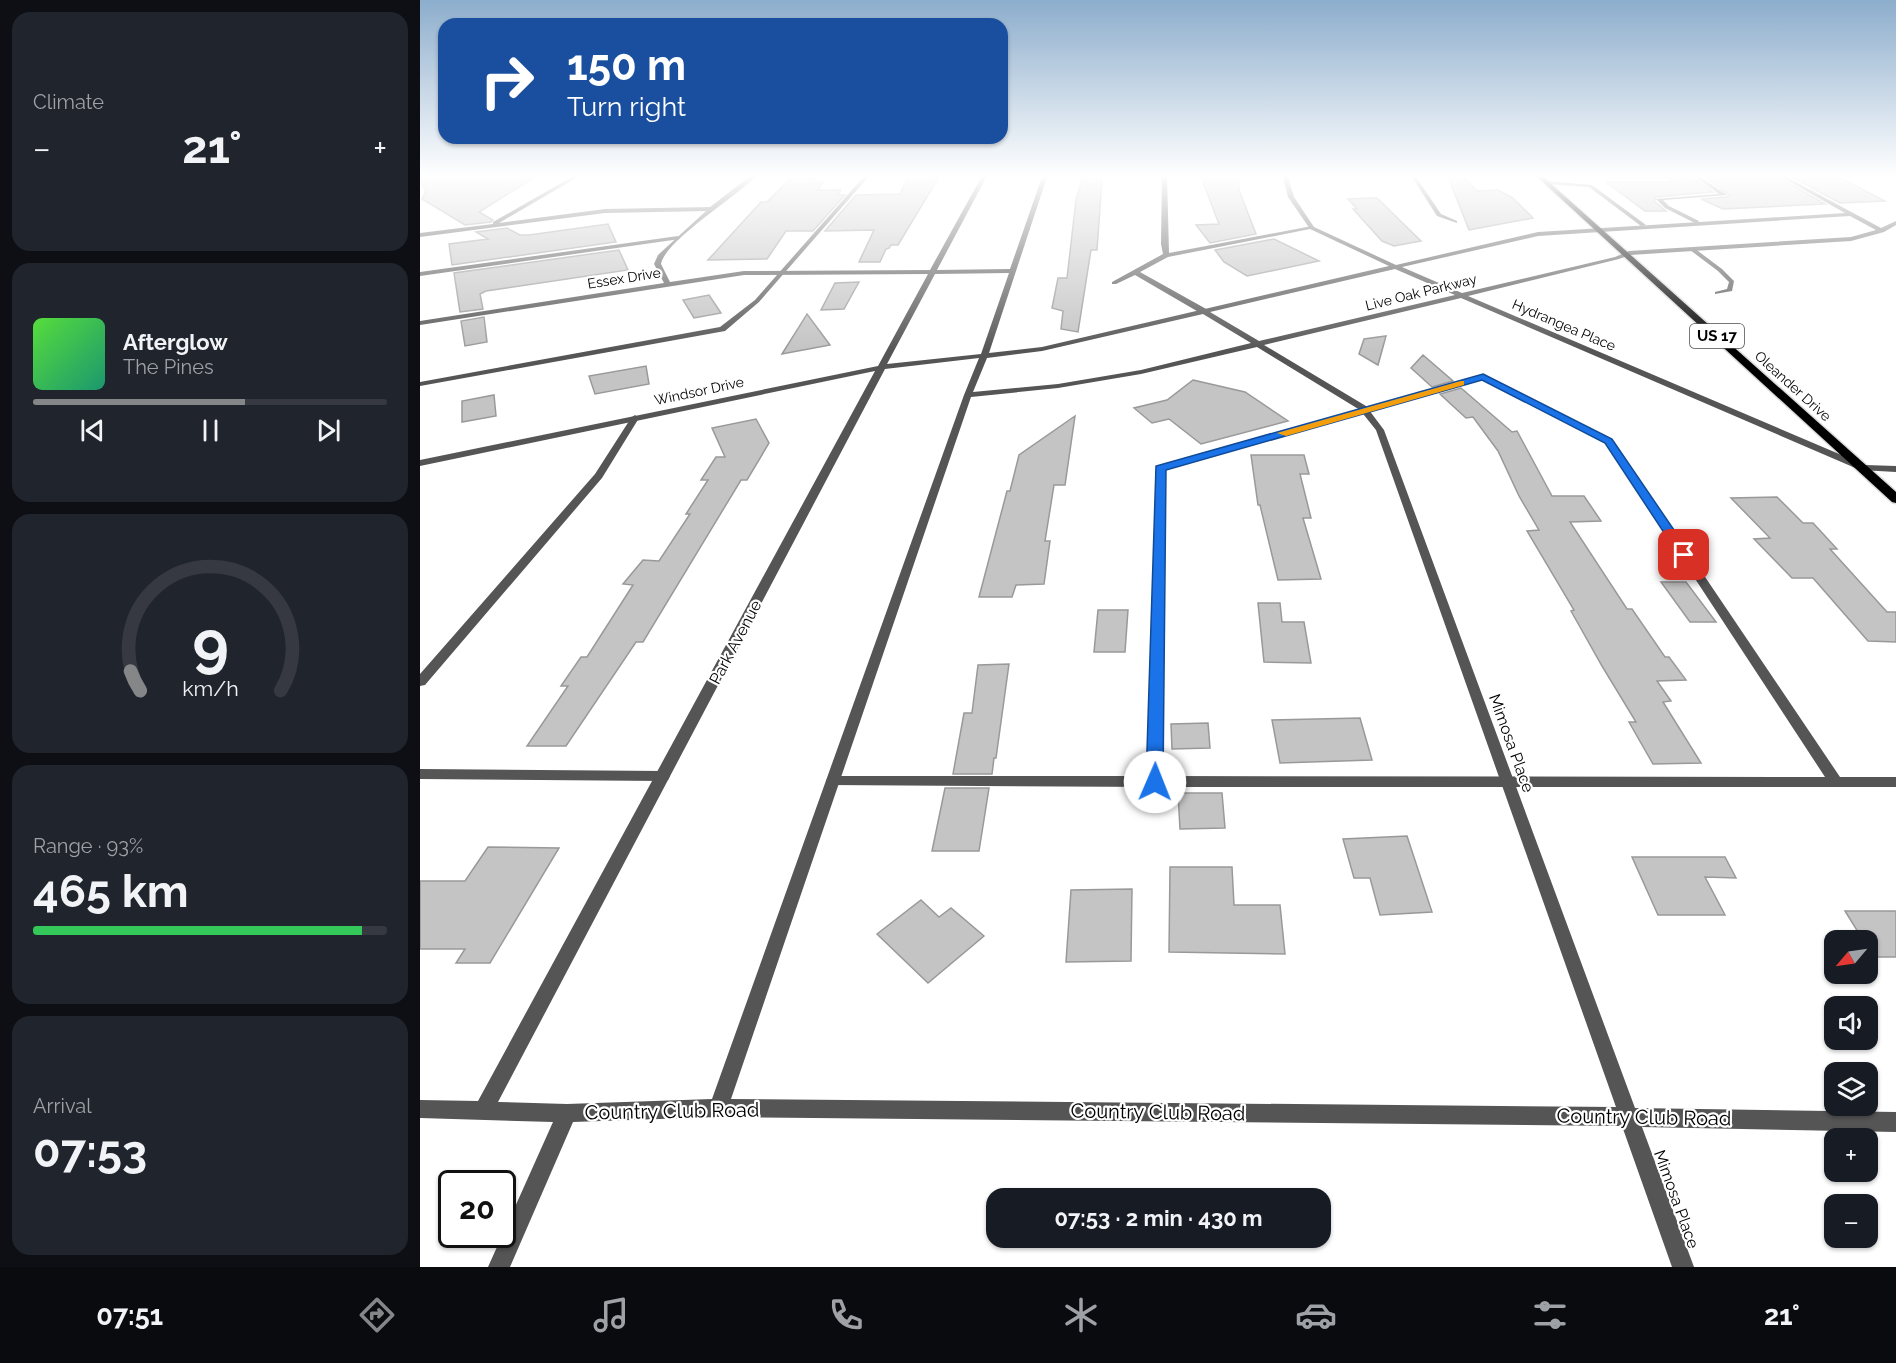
<!DOCTYPE html>
<meta charset="utf-8">
<style>
body{margin:0;font-family:Raleway,sans-serif;background:#20242c;color:#f1f3f6;height:100vh;display:flex;flex-direction:column;font-size:22px;white-space:nowrap}
*{box-sizing:border-box;margin:0}
p{font-size:20px;color:#9ea1a6}
.icon{flex:none;width:33px;height:33px;fill:none;stroke:currentColor;stroke-width:2;stroke-linecap:round;stroke-linejoin:round}
.map{position:relative;flex:1;overflow:hidden}
.details{display:flex;flex-direction:column;gap:12px;padding:12px;background:#0d0f14;width:420px}
.details>*{flex:none}
.guide{position:absolute;left:18px;top:18px;width:570px;height:126px;border-radius:18px;box-shadow:0 2px 4px #0004;background:#1a4fa0;color:#fff;overflow:hidden}
.needle{width:39px;rotate:241deg}
.fabs{position:absolute;left:1404px;top:930px;display:grid;gap:12px}
.fabs a{display:grid;place-items:center;width:54px;height:54px;border-radius:12px;background:#171b24;box-shadow:0 2px 4px #0004;font-size:30px}
.speed{position:absolute;left:18px;top:1170px;display:flex;gap:12px;font-size:30px;font-weight:700;text-align:center}
.speed>*{display:grid;place-content:center;width:78px;height:78px;border-radius:50%;background:#171b24;box-shadow:0 2px 4px #0004;line-height:1}
.speed .limit{border:3px solid #111;border-radius:9px;background:#fff;color:#111}
.pin{position:absolute;display:grid;place-items:center;width:51px;height:51px;color:#fff;margin:-26px;border-radius:12px;box-shadow:0 3px 9px #0006}
.me{position:absolute;width:66px;margin:-33px;rotate:1deg;stroke-linejoin:round;filter:drop-shadow(0 0 4px #0008)}
.turn{display:flex;align-items:center;gap:21px;height:126px;padding:0 30px;font-size:27px}
.turn .icon{width:78px;height:78px;stroke-width:2.5}
.turn b{display:block;font-size:42px;line-height:51px}
.big{font-size:45px;font-weight:700;line-height:1.1}
.details .tile{flex:1;display:flex;flex-direction:column;justify-content:center;gap:9px;min-width:0;padding:0 21px;border-radius:18px;background:#20242c}
.details .dial{align-items:center;gap:0}
.dial svg{height:156px;overflow:visible;fill:none;stroke:#363941;stroke-width:7;stroke-linecap:round;text-anchor:middle}
.dial text{fill:#f1f3f6;stroke:none}
.song{display:flex;align-items:center;gap:18px}
.cover{width:72px;height:72px;border-radius:9px;background:linear-gradient(135deg,hsl(110 70% 55%),hsl(160 70% 35%))}
.played{height:6px;border-radius:3px;background:linear-gradient(90deg,#858687 60%,#363941 60%)}
.keys{display:flex;justify-content:space-around;direction:ltr}
.heat{display:flex;justify-content:space-between;align-items:center;font-size:33px;direction:ltr}
.charge{height:9px;border-radius:4px;background:linear-gradient(90deg,#34c759 93%,#363941 0)}
.trip{position:absolute;left:566px;top:1188px;width:345px;height:60px;border-radius:18px;background:#171b24;box-shadow:0 2px 4px #0004;font-weight:700;line-height:60px;text-align:center}
.tab-bar{display:flex;height:96px;justify-content:space-around;align-items:center;background:#090b0e;color:#9ea1a6}
.tab-bar .icon{width:42px;height:42px}
.tab-bar .active{color:#858687}
.tab-bar b{font-size:27px;color:#f1f3f6}
main{display:flex;flex:1;min-height:0}
.map>svg:first-child{display:block}
</style>
<main>
<section class="details">
<div class="tile"><p>Climate</p>
<div class="heat"><a>−</a><b class="big">21°</b><a>+</a></div>
</div>
<div class="tile">
<div class="song"><i class="cover"></i><div><b>Afterglow</b><p>The Pines</p></div></div>
<div class="played"></div>
<div class="keys"><svg class="icon" aria-label="previous" viewBox="0 0 24 24"><path d="M18 5L8 12l10 7zM5 5v14"/></svg><svg class="icon" aria-label="pause" viewBox="0 0 24 24"><path d="M8 5v14M16 5v14"/></svg><svg class="icon" aria-label="next" viewBox="0 0 24 24"><path d="M6 5l10 7-10 7zM19 5v14"/></svg></div>
</div>
<div class="tile dial"><svg viewBox="0 0 100 80">
<path d="M14 69A42 42 0 1 1 86 69"/>
<path d="M14 69A42 42 0 0 1 9 59" stroke="#858687"/>
<text x="50" y="56" font-size="32" font-weight="700">9</text>
<text x="50" y="72" font-size="11">km/h</text>
</svg></div>
<div class="tile"><p>Range · 93%</p><b class="big">465 km</b><div class="charge"></div></div>
<div class="tile"><p>Arrival</p><b class="big">07:53</b></div>
</section>
<div class="map">
<svg width="1476" height="1267" viewBox="0 0 1476 1267">
<rect width="100%" height="100%" fill="#fff"/>
<path fill="#c4c4c4" stroke="#999" stroke-width="1.5" d="M17,174H120L59,212L73,220L71,222L45,225L2,199L6,191L0,182V176Z
M780,174H818L819,190L836,234L790,243L776,225L799,224Z
M1027,174H1040L1057,191L1078,190L1093,198L1113,218L1049,230Z
M1244,176H1270L1293,192L1236,197L1234,201L1246,211H1225L1186,182H1253Z
M1284,176H1356L1405,204L1303,209L1281,199L1307,197L1309,195Z
M1370,176H1417L1465,201L1420,203Z
M488,177H519L478,245H471L469,248L466,249L460,262H439L454,230L405,231L436,195L480,194Z
M370,179H396L393,183L403,182L398,190H421L417,195H425L393,231H366L347,259L288,260L341,202H347Z
M662,179H682L677,250H671L658,332L641,329L643,311L632,308L638,278H647L656,200Z
M951,198H957L1001,241L974,246L962,241L933,209H937L928,199Z
M188,224L196,242L32,265L29,244L68,239L56,232L87,228L100,235H109Z
M854,239L899,261L827,276L804,262L795,250Z
M199,250L208,270L66,291L60,294L63,309L40,312L34,273Z
M439,282L424,309L401,310L415,283Z
M289,295L301,313L274,318L263,300Z
M387,314L410,345L362,354Z
M64,317L67,342L45,346L41,321Z
M966,336L958,365L939,354L944,339Z
M1003,355L1033,381L1012,387L991,368Z
M226,366L229,384L175,394L169,376Z
M773,380L825,392L868,421L781,444L749,419L732,423L714,408L747,400Z
M1041,388L1092,432L1097,431L1132,496H1164L1181,521L1150,522L1207,609H1212L1245,657H1249L1266,680L1237,681L1251,701L1243,702L1281,763L1233,764L1209,722H1216L1182,666L1151,611L1154,610L1107,531L1119,530L1099,496L1078,451L1053,417L1046,418L1020,394Z
M74,395L76,416L42,422V401Z
M655,416L645,485H634L625,541H630L624,584L596,585L592,597H559L587,491H590L599,455Z
M336,419L349,443L327,480H321L223,642H216L146,746H107L148,686H141L161,657H167L213,585L203,584L223,560L239,561L270,514H266L288,480H281L296,457H305L292,428Z
M831,455H884L889,474H880L891,518H883L901,579L858,580L840,505H838Z
M1357,497L1383,523H1393L1417,549H1410L1467,612H1476V642L1448,641L1393,578H1372L1334,539L1350,538L1311,498Z
M1241,582H1266L1296,622H1270Z
M838,603H860L862,622H884L891,663L844,662Z
M678,610H708L705,652H674Z
M589,664L576,758H574L572,774H533L544,713H552L558,665Z
M940,718L952,760L860,763L852,720Z
M788,723L790,748L752,749L751,724Z
M525,788H569L559,851H512Z
M758,793H802L805,828L760,829Z
M987,836L1012,912L960,915L950,878H934L923,839Z
M68,847L139,848L70,963H36L45,949H0V881H45Z
M1212,857H1305L1316,878L1285,877L1305,915H1238Z
M750,867H812L814,905H860L865,954L749,952Z
M712,889L711,961L646,962L651,890Z
M501,900L519,917L531,908L564,936L508,983L457,934Z
M1425,911H1476V957H1453L1448,948V940H1443Z"/>
<g fill="none" stroke-linecap="round" stroke-linejoin="round">
<g stroke="#dbdbdb" stroke-width="3">
<path id="primary" d="M1114,174H1120L1476,492V503L1472,502Z"/>
</g>
<path fill="#555" fill-rule="evenodd" d="M446,174H451L339,302L305,331L0,386V382L300,327L335,300Z
M742,174H747L749,253L892,226L895,228L748,257L720,272L788,310V314H782L715,275L696,284H692V282L743,254L741,244Z
M990,174H994L1021,214L1037,221V223L1017,216Z
M1271,174H1276L1307,195L1243,200L1249,206L1279,221L1277,224L1245,208L1236,199L1299,194Z
M1129,181L1172,185L1226,225L1221,226L1169,187L1127,184Z
M258,236L260,239L0,276V272Z
M1270,248H1274L1302,269L1314,281L1312,291L1295,294V292L1307,289L1309,282L1298,271L1270,250Z
M1063,375L1192,439L1420,777H1476V787H735L408,785L406,781L408,777L413,776H728L737,466ZM1062,380L1186,443L1405,777L742,776L745,470Z
M215,415L219,418L182,478L5,685L0,686V674L175,474L211,418Z
M0,769L243,771L248,772L250,776L248,780L243,781L0,779Z"/>
<path fill="#555" fill-rule="evenodd" d="M157,174H163L79,223L185,209L290,207L333,174H338C320,195 245,240 241,264L250,282L324,271L510,270L563,174H568L517,270L590,269L623,174H628L569,353L622,347L969,266L890,229L868,197L862,174H867L874,197L894,227L976,265L1118,232L1425,213L1356,174H1361L1461,228L1476,221V225L1464,232L1431,241L1210,255L1199,259L1048,296L1445,465L1476,466V472L1440,470L1041,298L844,345L946,406L964,430L1215,1108L1476,1112V1132L1222,1127L1274,1267H1252L1202,1126L298,1117L153,1122L90,1267H68L133,1122L0,1118V1100L58,1101L455,371L0,466V460L458,366L508,274L324,275L0,325V321L244,283L234,264L238,255L286,211L185,213L0,237V233L73,224V222ZM1430,216L1456,230L1431,237L1209,251L1195,257L1042,293L982,267L1118,236ZM975,269L1035,295L839,341L790,312ZM589,273L561,354L467,364L515,274ZM783,314L831,343L721,370L638,384L553,392L567,358L622,351ZM837,347L940,410L956,430L1196,1107L311,1099L551,397L638,388L721,374ZM559,358L544,395L292,1099L147,1104L78,1102L465,369Z"/>
<use href="#primary" fill="#000" fill-rule="evenodd"/>
</g>
<linearGradient id="sky" x2="0" y2="1"><stop stop-color="#8cadcc"/><stop offset="0.5" stop-color="#fff"/><stop offset="1" stop-color="#fff" stop-opacity="0"/></linearGradient>
<rect width="1476" height="351" fill="url(#sky)"/>
<path fill="#1a73e8" stroke="#114b97" stroke-width="1.5" d="M1063,374L1192,439L1271,555L1269,557H1260L1185,443L1062,380L746,470L743,782L740,786H729L726,782L736,466Z"/>
<path fill="#f59e0b" d="M1041,381H1044V385L866,436L857,433Z"/>
<g text-anchor="middle" stroke-width="4.5" stroke-linejoin="round" paint-order="stroke">
<g font-size="14" fill="#000" stroke="#fff">
<text transform="translate(204 278) rotate(-9)" y="5">Essex Drive</text>
<text transform="translate(1001 292) rotate(-14)" y="5">Live Oak Parkway</text>
<text transform="translate(1144 325) rotate(23)" y="5">Hydrangea Place</text>
<text transform="translate(1373 386) rotate(42)" y="5">Oleander Drive</text>
<text transform="translate(279 391) rotate(-12)" y="5">Windsor Drive</text>
</g>
<rect fill="#fff" stroke="#4c4c4c" stroke-width="1.5" x="1270" y="324" width="54" height="24" rx="4.5"/>
<g font-size="15" font-weight="bold" fill="#000">
<text x="1297" y="341">US 17</text>
</g>
<g font-size="16" fill="#000" stroke="#fff">
<text transform="translate(315 642) rotate(-62)" y="6">Park Avenue</text>
<text transform="translate(1092 743) rotate(70)" y="6">Mimosa Place</text>
<text transform="translate(1257 1199) rotate(70)" y="6">Mimosa Place</text>
</g>
<g font-size="20" fill="#000" stroke="#fff">
<text transform="translate(252 1111) rotate(-1)" y="7">Country Club Road</text>
<text transform="translate(738 1112) rotate(1)" y="7">Country Club Road</text>
<text transform="translate(1224 1117) rotate(1)" y="7">Country Club Road</text>
</g>
</g>
</svg>
<div class="fabs">
<a><svg class="needle" viewBox="-14 -14 28 28"><path d="M0-13l5 13h-10z" fill="#e53935"/><path d="M0 13l5-13h-10z" fill="#9ea1a6"/></svg></a>
<a><svg class="icon" aria-label="sound" viewBox="0 0 24 24"><path d="M4 9h4l5-4v14l-5-4H4zM17 9q2 3 0 6"/></svg></a>
<a><svg class="icon" aria-label="layers" viewBox="0 0 24 24"><path d="M12 4l9 5-9 5-9-5zM3 14l9 5 9-5"/></svg></a>
<a>+</a>
<a>−</a>
</div>
<div class="speed"><div class="limit">20</div></div>
<div class="pin" style="left:1264px;top:555px;background:#d93025"><svg class="icon" aria-label="arrive" viewBox="0 0 24 24"><path d="M6 21V4h12l-3 4 3 4H6"/></svg></div>
<svg class="me" style="left:735px;top:782px" viewBox="-20 -20 40 40"><circle r="19" fill="#fff"/><path d="M0-13L10 11 0 6-10 11z" fill="#1a73e8"/></svg>
<div class="trip">07:53 · 2 min · 430 m</div>
<div class="guide">
<div class="turn"><svg class="icon" aria-label="right" viewBox="0 0 24 24"><path d="M7 20v-9h11M14 6l5 5-5 5"/></svg><div><b>150 m</b>Turn right</div></div>
</div>
</div>
</main>
<nav class="tab-bar">
<b>07:51</b>
<svg class="icon active" aria-label="directions" viewBox="0 0 24 24"><path d="M12 3l9 9-9 9-9-9zM9 14v-3h6M13 9l2 2-2 2"/></svg>
<svg class="icon" aria-label="music" viewBox="0 0 24 24"><path d="M9 18V5l10-2v13"/><circle cx="6" cy="18" r="3"/><circle cx="16" cy="16" r="3"/></svg>
<svg class="icon" aria-label="phone" viewBox="0 0 24 24"><path d="M5 4h4l2 5-3 2q2 4 5 5l2-3 5 2v4C11 20 4 13 5 4z"/></svg>
<svg class="icon" aria-label="climate" viewBox="0 0 24 24"><path d="M12 3v18M4 7l16 10M4 17L20 7"/></svg>
<svg class="icon" aria-label="car" viewBox="0 0 24 24"><path d="M5 17H2v-5l4-1 3-4h7l3 4 3 1v5h-3M9 17h6M6 11h13"/><circle cx="7" cy="17" r="2"/><circle cx="17" cy="17" r="2"/></svg>
<svg class="icon" aria-label="filters" viewBox="0 0 24 24"><path d="M4 7h16M4 17h16"/><circle cx="9" cy="7" r="2"/><circle cx="15" cy="17" r="2"/></svg>
<b>21°</b>
</nav>
